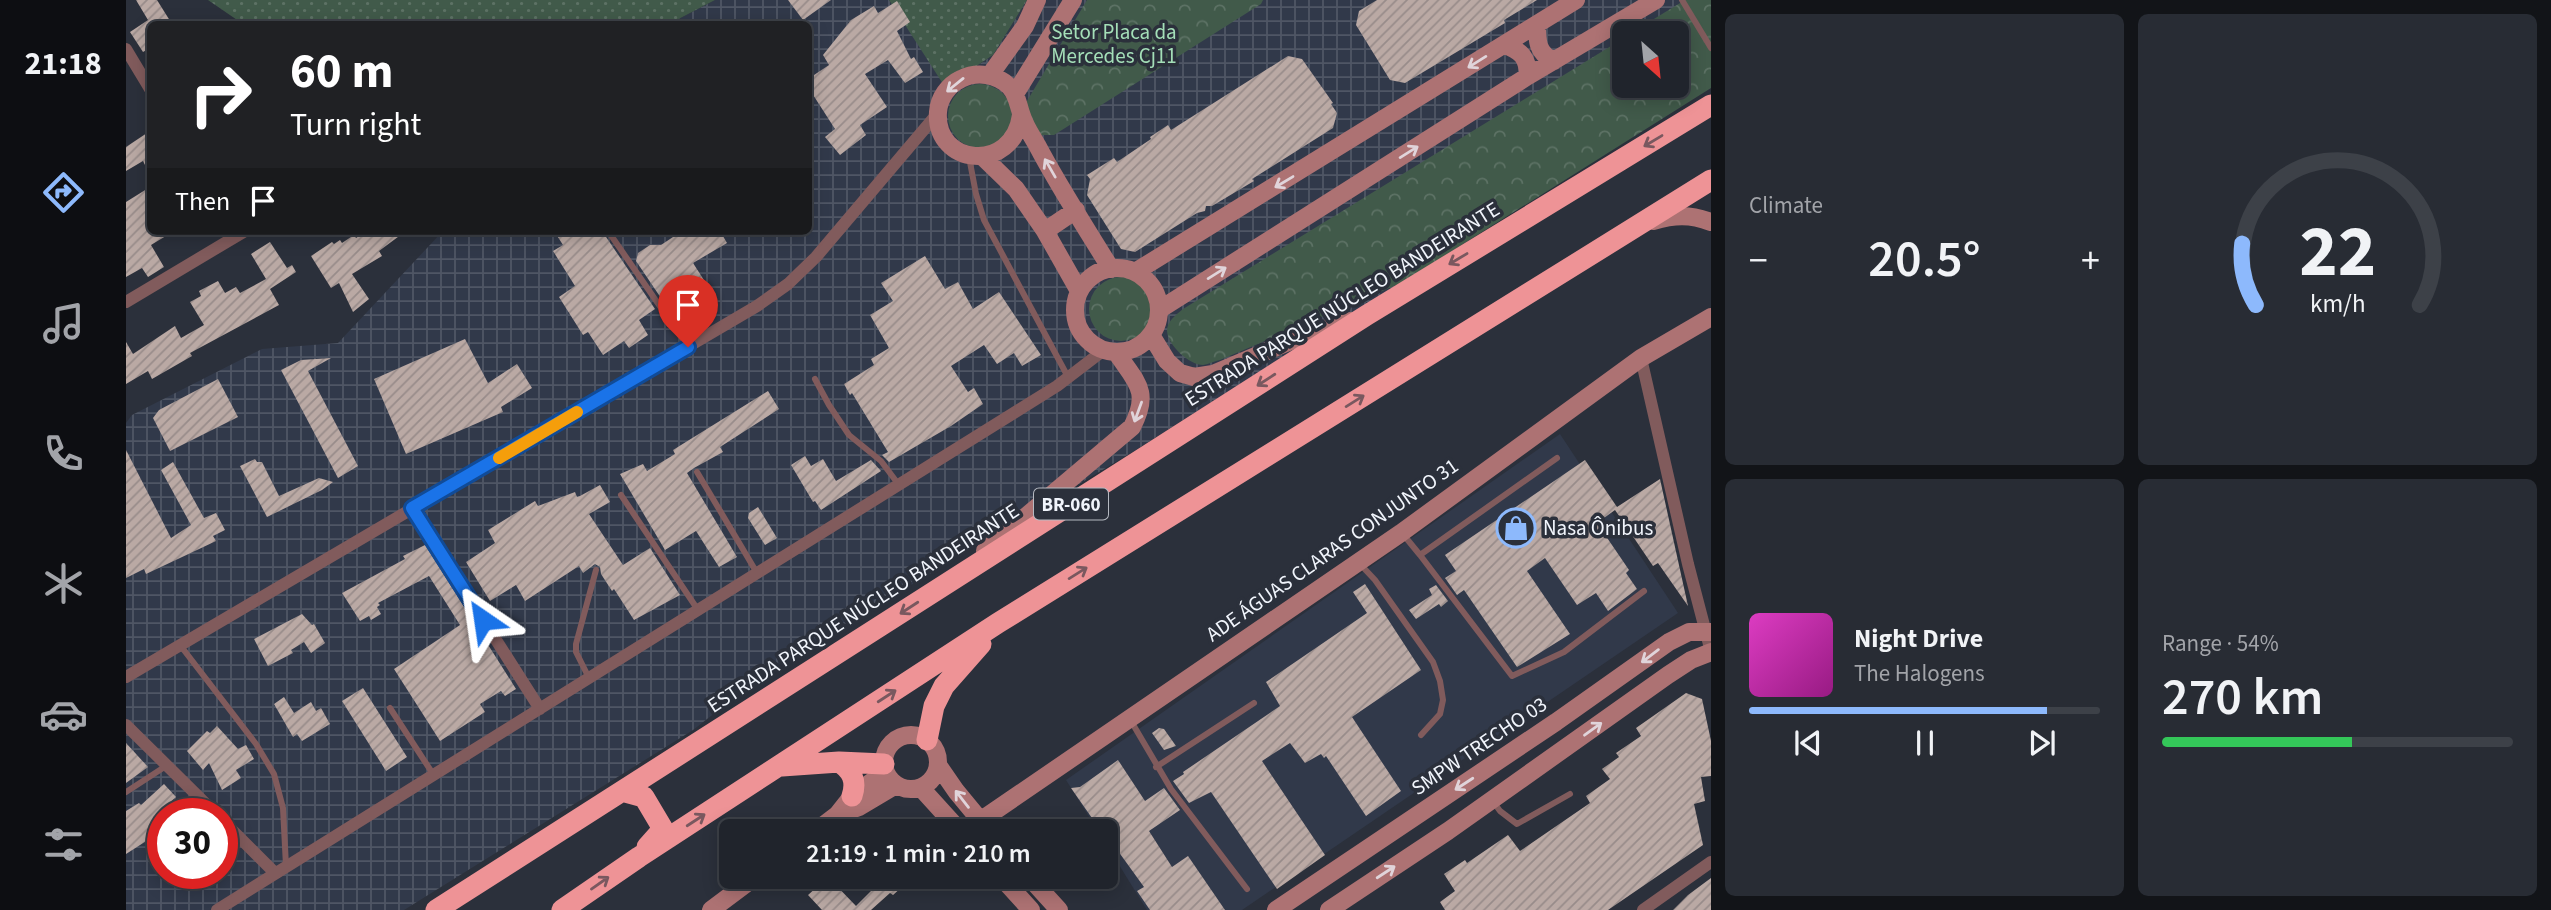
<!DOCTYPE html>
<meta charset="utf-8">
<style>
body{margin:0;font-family:"Source Sans 3",sans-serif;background:#282c34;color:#f1f3f6;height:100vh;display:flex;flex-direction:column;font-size:26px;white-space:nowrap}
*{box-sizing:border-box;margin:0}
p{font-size:23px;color:#a2a4a9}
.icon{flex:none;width:38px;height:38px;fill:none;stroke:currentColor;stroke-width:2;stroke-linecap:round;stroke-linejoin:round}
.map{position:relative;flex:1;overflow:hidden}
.drawer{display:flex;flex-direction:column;gap:14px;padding:14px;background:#121418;width:840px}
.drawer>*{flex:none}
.top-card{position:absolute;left:21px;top:21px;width:665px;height:214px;border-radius:10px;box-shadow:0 4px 18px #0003,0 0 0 2px #3d4148;background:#202124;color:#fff;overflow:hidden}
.needle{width:46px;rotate:153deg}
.controls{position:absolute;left:1486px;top:21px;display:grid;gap:14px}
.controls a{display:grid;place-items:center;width:77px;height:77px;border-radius:10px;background:#20242c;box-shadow:0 4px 18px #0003,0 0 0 2px #3d4148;font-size:35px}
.speed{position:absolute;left:21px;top:798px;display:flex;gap:14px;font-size:35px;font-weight:700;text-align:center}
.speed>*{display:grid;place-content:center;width:91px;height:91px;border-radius:50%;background:#20242c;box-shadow:0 4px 18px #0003,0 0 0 2px #3d4148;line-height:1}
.speed .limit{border:10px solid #d22;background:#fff;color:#111}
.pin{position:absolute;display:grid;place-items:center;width:60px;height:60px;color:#fff;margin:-72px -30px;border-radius:50% 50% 50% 0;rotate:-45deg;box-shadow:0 0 7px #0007}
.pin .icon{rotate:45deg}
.me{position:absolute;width:77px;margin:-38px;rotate:328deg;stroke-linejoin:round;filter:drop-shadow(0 0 5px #0008)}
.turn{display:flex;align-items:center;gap:24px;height:147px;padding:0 28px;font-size:32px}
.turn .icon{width:91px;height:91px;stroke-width:2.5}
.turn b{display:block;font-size:49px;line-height:60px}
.then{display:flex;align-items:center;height:66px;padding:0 28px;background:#0003;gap:14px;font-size:26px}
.big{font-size:52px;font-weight:600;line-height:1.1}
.drawer .card{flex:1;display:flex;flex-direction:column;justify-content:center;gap:10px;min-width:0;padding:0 24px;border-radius:10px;background:#282c34}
.drawer .dial{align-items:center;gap:0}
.dial svg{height:182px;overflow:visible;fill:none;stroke:#3d4148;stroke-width:7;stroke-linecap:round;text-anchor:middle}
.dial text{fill:#f1f3f6;stroke:none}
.song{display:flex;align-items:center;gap:21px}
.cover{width:84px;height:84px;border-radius:10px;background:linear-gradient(135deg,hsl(310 70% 55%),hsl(310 70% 35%))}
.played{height:7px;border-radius:4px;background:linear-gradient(90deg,#8db9fc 85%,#3d4148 85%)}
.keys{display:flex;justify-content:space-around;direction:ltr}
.heat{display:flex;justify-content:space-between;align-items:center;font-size:38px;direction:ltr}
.charge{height:10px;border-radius:5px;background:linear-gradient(90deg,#34c759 54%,#3d4148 0)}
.drawer .tiles{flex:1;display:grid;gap:14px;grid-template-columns:repeat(2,1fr)}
.trip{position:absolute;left:593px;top:819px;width:399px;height:70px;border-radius:10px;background:#20242c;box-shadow:0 4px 18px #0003,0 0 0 2px #3d4148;font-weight:600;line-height:70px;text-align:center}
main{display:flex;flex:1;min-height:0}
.tab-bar{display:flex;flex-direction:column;width:126px;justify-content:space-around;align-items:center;background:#0d0e12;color:#a2a4a9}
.tab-bar .icon{width:49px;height:49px}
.tab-bar .active{color:#8db9fc}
.tab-bar b{font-size:32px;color:#f1f3f6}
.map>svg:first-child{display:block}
</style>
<main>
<nav class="tab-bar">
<b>21:18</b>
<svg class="icon active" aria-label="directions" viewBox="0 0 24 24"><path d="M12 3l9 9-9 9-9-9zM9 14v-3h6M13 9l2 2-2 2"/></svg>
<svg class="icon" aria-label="music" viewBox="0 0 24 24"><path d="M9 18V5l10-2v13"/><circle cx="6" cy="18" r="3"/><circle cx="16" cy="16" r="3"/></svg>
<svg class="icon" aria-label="phone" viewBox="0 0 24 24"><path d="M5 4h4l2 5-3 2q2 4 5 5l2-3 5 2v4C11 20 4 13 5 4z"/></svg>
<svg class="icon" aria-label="climate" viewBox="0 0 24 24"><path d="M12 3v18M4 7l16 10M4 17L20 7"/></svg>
<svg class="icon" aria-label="car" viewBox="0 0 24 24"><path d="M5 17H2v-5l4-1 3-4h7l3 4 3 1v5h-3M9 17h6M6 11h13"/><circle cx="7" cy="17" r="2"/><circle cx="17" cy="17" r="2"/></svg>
<svg class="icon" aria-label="filters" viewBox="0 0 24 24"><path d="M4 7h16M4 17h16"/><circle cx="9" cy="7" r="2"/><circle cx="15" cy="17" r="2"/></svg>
</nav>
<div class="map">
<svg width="1585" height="910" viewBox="0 0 1585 910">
<defs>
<pattern id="industrial-grid" width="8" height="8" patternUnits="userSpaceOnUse" patternTransform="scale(1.75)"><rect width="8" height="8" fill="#31394a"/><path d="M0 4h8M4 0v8" fill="none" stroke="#4f5665"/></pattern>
<pattern id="grass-dots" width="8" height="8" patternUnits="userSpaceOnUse" patternTransform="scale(1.75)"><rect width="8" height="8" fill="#415a4a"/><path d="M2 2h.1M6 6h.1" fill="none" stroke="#5d7265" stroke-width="1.8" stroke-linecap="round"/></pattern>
<pattern id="park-crowns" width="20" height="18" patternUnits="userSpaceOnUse" patternTransform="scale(1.75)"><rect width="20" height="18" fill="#415a4a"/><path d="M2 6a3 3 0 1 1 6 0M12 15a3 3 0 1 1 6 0" fill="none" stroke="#5d7265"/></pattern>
<pattern id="building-hatch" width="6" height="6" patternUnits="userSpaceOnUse" patternTransform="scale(1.75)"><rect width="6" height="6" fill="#baa9a4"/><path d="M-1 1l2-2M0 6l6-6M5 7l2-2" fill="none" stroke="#988c8a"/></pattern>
</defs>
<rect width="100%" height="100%" fill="#2b303b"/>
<path fill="#31394a" d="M1434,434L1552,613L1116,910H1021L980,844V831H972L940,780Z"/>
<path fill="url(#industrial-grid)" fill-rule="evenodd" d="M589,0H763L821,86L867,55L901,0H1585V86L1008,451L642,671L567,730L278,910H0V423L6,415L136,349L212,343L317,231H682V24H543ZM1498,33H1550V86H1498ZM37,814H96V873H37Z"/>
<path fill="url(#grass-dots)" d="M82,0H589L543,24H117Z
M763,0H901L867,55L819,87Z"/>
<path fill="url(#park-crowns)" d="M961,0H1137L1135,4L928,135H913L901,112V101Z
M1559,0H1585V88L1275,283L1094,360C1089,361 1083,364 1077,365C1064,365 1042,346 1041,331C1041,321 1050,315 1057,309L1498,38V86H1550V33H1505Z
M822 116a32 32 0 1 1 64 0a32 32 0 1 1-64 0Z
M963 309a32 32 0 1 1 64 0a32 32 0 1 1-64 0Z"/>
<path fill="url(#building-hatch)" d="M10,0H31L46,24H24V48L17,52L4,32L22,20Z
M662,0H705L677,20Z
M1251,0H1411L1378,20L1379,23L1279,83L1264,80L1230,25L1233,11Z
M771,1L784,22L771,31L785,59L788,57L797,72L779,83L762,60L739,74L761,107L734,125L740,135L714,155L699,137L709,129L682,87V79L703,65L697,55L725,20L748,6L752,13Z
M1162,56L1176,59L1207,103L1205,104L1211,113L1207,128L1126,179L1128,181L1086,206H1080L1079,211L1071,213L1009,252L995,249L961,195L964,179L961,175L988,158L991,162L1025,139L1024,137L1042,125L1045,130Z
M24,131V175L17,161L0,171V147Z
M24,187V231H48L25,245L38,267L22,277L16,268L0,277V202Z
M241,231H280L253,251L256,256L226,274L243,299L227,312L213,283L205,288L185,256L206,242L208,244L214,240L216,243L228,235L230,238Z
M428,231H476L529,309L513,320L522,335L503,348L498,341L477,355L462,332L457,335L433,297L449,286L427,251L437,245Z
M556,231H594L601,243L567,263L585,291L552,312L544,300L539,304L510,261L512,253L524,245H535Z
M144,242L161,268L166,265L170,272L144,289L153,305L64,353L66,356L26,379L22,371L0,384V342L7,354L49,326L55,338L78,325L64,302L75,296L73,291L92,281L99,293L110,287L114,293L140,279L125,254Z
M799,256L819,289L832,282L847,309L873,292L915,355L896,366L888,353L871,364L858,345L825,366L842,392L848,388L857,404L825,426L763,462L756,455L762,452L726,393L724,395L718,384L748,365L745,359L763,348L744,315L767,301L755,283Z
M339,339L362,383L391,364L406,388L375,407L377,412L280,454L248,379Z
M205,358L182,371L232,466L212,478L155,370L175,360Z
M92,379L112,417L44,451L27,418L33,410Z
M642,391L653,409L594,447L597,452L568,468L561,473L611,557L593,567L570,531L539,550L494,474L517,464L521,471L549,454L547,450Z
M0,450L45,538L65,525L35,470L47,462L78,518L90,513L99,530L87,536L90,541L71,550L20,574L18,569L0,578Z
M679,456L685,466L697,459L710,481L745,460L755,471L695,510L689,501L687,502L665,465Z
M129,459L131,462H136L153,496L193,478L207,482L196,490L141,517L114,466Z
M1459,460L1491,507L1534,479L1562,606L1532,563L1527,566L1489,510L1471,523L1503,570L1500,573L1511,589L1482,611L1470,593L1451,605L1419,558L1401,571L1444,634L1391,667L1338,590L1331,595L1319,578L1330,571L1319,555Z
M474,485L484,502L463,514L497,565L524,548L554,595L508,620L488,589L486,591L475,574L474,567L469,564L457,573L453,566L399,601L390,585L364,601L340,562L369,543L362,530L409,501L412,506L449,492L451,497L454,496Z
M632,507L651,538L639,545L622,518L623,513Z
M299,545L390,689L379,696L375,691L354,704L359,712L314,741L268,669L334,625L303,576L252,603L254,605L251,607L255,614L245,620L243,616L234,621L216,593L279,559L277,556Z
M1239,584L1295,670L1226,717L1275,791L1240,816L1200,756L1198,758L1195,754L1179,763L1164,743L1136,761L1199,855L1151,889L1085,792L1063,803L1047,781L1058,774L1057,772L1154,706L1140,682L1241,613L1227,592Z
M1310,585L1322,601L1315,607L1313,604L1290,619L1283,610L1306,595L1303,589Z
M176,614L186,625L188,624L199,643L185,653L178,642L165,650L167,653L142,666L128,639Z
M237,688L281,757L260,771L216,701Z
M1560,693L1576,699L1585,741V776L1575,777L1579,801L1568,804L1577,845L1482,910H1319L1314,902L1329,891L1318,874L1339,860L1341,863L1382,835L1394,851L1464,803L1460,796L1484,779L1476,769L1493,757L1490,753L1515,736L1510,728Z
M158,697L168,713L185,702L190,711L195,708L204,724L176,741L171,734L167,737L148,704Z
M91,726L112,749L120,745L128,759L110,770L115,778L96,790L83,763L77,770L61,751L81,731L84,733Z
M1033,728L1038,729L1050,746L1038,750L1026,733Z
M0,743L22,767L0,783Z
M992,760L1019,801L1038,788L1054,810L1023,831L1046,867L1062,856L1099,910H1024L1011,891L1018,887L992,851L989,853L982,844L980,831H975L945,788L954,787Z
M38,784L50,797L27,818L36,831L0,854V811L13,803L15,805Z
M702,877L730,906L747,889L737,877H787L767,895L764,893L745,910H696L682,895Z
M1585,878V910H1547L1562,895Z"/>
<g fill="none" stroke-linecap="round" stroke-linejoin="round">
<path stroke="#815b5c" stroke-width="6" d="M1556,0L1585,48
M843,157L850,194L858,220L942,377
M482,231L562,347
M689,379L703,405L723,435L755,461L773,485
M571,472L631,573
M495,495L572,610
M1276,533L1294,555L1386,676L1438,652L1518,591
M1294,555L1431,458
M1234,564L1249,580L1307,662L1314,681L1317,700L1314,714L1295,735
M54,645L130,744L148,774L157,808L160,866
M463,678L450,652V644L470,570
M264,708L307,774
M1005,721L1045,789L1121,889
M1030,767L1128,703
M0,792L40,766
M1366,800L1374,811L1391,824L1444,794"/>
<path stroke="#815b5c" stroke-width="12" d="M0,49L24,89
M0,302L119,231
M1515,358L1562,564L1585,652
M286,508L414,709
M0,677L631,306L662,284L690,257L812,113
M0,725L90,814
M96,820L149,873
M91,910L931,386L978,350
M1517,910L1585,862"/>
<path stroke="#ad7273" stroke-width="18" d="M1411,24C1411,41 1411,53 1428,61
M1378,45C1395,50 1402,58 1402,76
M864,75L899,26L911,0
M889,94L947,0
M895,115C887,174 808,166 812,112C813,98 822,85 835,79C851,71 871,74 884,87C892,96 892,106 896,116C899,126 906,136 911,145C933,187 960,228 985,269
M857,157L890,189L919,231L953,291
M1527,221C1548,215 1564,214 1585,222
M919,231L950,210
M949 310a42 42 0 1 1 84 0a42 42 0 1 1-84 0Z
M1009,272L1450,0
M1033,310L1402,76L1530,0
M1025,335L1041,361L1054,373L1068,377L1087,374L1179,335L1224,321
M859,551L1006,427C1025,391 1010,382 990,352
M758 762a27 27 0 1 1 54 0a27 27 0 1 1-54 0Z
M812,765L830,791L863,831
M795,788L834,831
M711,815L733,807L770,785
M854,821L1275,533L1515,358L1585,317
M690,831L711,815L726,796L759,772
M875,877L905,910
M903,877L933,910
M585,910L629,877
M1150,910L1430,722L1543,642L1563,632H1585
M1203,910L1322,831L1542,675L1565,660L1585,652"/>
<path stroke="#ee9396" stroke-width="21" d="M801,740L808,706L818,686L855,644
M713,762C726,770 731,781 726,796
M656,766L713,762L758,764
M496,791L518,797L537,829L521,847
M310,910L1241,315L1585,105
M436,910L513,857L872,623L1585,180"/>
</g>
<defs><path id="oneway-shaft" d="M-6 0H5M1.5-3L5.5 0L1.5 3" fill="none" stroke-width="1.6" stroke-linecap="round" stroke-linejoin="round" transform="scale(1.75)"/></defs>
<g stroke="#e0d4da">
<use href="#oneway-shaft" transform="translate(1351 62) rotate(148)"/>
<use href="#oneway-shaft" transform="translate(829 85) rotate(141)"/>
<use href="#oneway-shaft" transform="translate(1283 152) rotate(-32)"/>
<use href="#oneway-shaft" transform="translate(924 168) rotate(-120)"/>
<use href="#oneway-shaft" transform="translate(1158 182) rotate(149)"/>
<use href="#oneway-shaft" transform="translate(1091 273) rotate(-32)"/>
<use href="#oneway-shaft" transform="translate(1012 412) rotate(110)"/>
<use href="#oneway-shaft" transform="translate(1524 656) rotate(143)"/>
<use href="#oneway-shaft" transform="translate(1467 729) rotate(-36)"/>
<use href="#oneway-shaft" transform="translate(1338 784) rotate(147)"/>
<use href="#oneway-shaft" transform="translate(836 799) rotate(-128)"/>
<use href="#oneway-shaft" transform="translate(1260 872) rotate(-33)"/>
</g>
<g stroke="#79585f">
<use href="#oneway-shaft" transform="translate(1527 141) rotate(149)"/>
<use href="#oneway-shaft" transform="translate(1332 259) rotate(149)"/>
<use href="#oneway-shaft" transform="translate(1140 380) rotate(147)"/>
<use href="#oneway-shaft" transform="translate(1229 401) rotate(-32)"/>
<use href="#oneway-shaft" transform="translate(952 573) rotate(-32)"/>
<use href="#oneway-shaft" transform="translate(783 608) rotate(147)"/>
<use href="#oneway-shaft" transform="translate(761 696) rotate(-33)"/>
<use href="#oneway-shaft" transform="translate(570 820) rotate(-33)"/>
<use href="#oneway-shaft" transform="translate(474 883) rotate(-35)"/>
</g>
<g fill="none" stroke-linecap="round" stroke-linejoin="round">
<g stroke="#114b97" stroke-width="18">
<path id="route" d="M357,620L286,508L562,347"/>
</g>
<use href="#route" stroke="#1a73e8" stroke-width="12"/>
<path stroke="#f59e0b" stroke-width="12" d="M373,458L451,412"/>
</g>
<defs>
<g id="shop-ring" transform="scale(2.0125)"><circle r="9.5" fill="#2b303b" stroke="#8db9fc" stroke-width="1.5"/><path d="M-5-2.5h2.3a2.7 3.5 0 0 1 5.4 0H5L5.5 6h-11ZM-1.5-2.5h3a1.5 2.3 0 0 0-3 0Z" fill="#8db9fc"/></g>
</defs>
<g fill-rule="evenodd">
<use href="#shop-ring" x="1390" y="528"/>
</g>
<g text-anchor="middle" stroke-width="7" stroke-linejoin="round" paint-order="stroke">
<rect fill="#2b303b" stroke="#b6bac2" stroke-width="2" x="908" y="488.5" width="74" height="31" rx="5"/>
<g font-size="19" font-weight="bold" fill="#f1f5fc">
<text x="945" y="511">BR-060</text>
</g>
<g font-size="21" fill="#a4dfb8" stroke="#2b303b">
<text x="988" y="39">Setor Placa da<tspan x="988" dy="24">Mercedes Cj11</tspan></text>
</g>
<g font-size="21" fill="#f1f5fc" stroke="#2b303b">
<text transform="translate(1216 304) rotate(-32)" y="7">ESTRADA PARQUE NÚCLEO BANDEIRANTE</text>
<text transform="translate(1206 550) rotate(-35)" y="7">ADE ÁGUAS CLARAS CONJUNTO 31</text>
<text transform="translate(737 608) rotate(-33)" y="7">ESTRADA PARQUE NÚCLEO BANDEIRANTE</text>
<text transform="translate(1353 746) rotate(-34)" y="7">SMPW TRECHO 03</text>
</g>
<g font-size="21" fill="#f1f5fc" stroke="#2b303b" text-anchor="start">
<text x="1417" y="535">Nasa Ônibus</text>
</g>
</g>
</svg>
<div class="controls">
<a><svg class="needle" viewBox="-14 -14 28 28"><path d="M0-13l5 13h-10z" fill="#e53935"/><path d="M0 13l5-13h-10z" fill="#a2a4a9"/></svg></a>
</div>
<div class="speed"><div class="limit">30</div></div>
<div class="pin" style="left:562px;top:347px;background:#d93025"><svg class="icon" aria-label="arrive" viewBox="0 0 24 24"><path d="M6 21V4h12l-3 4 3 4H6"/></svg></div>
<svg class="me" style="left:357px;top:620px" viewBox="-20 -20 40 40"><path d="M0-17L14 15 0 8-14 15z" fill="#1a73e8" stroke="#fff" stroke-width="4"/></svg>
<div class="trip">21:19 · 1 min · 210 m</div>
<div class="top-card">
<div class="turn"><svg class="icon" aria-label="right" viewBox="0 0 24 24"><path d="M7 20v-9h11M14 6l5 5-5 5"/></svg><div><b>60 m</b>Turn right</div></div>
<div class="then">Then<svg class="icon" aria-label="arrive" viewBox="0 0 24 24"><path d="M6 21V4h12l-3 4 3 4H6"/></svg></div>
</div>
</div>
<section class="drawer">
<div class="tiles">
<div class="card"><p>Climate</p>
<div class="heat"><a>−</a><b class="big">20.5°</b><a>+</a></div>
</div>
<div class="card dial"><svg viewBox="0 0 100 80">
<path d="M14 69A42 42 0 1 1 86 69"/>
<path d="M14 69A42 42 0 0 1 8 42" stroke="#8db9fc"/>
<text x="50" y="56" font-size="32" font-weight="700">22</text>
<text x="50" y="72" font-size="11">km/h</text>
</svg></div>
<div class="card">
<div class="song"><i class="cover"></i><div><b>Night Drive</b><p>The Halogens</p></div></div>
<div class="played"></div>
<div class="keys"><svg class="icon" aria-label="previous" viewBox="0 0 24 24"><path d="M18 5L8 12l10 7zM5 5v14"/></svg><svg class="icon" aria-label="pause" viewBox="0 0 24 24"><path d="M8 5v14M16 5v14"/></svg><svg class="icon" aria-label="next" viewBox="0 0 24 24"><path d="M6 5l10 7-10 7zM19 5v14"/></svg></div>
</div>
<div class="card"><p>Range · 54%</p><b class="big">270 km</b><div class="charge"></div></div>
</div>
</section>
</main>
